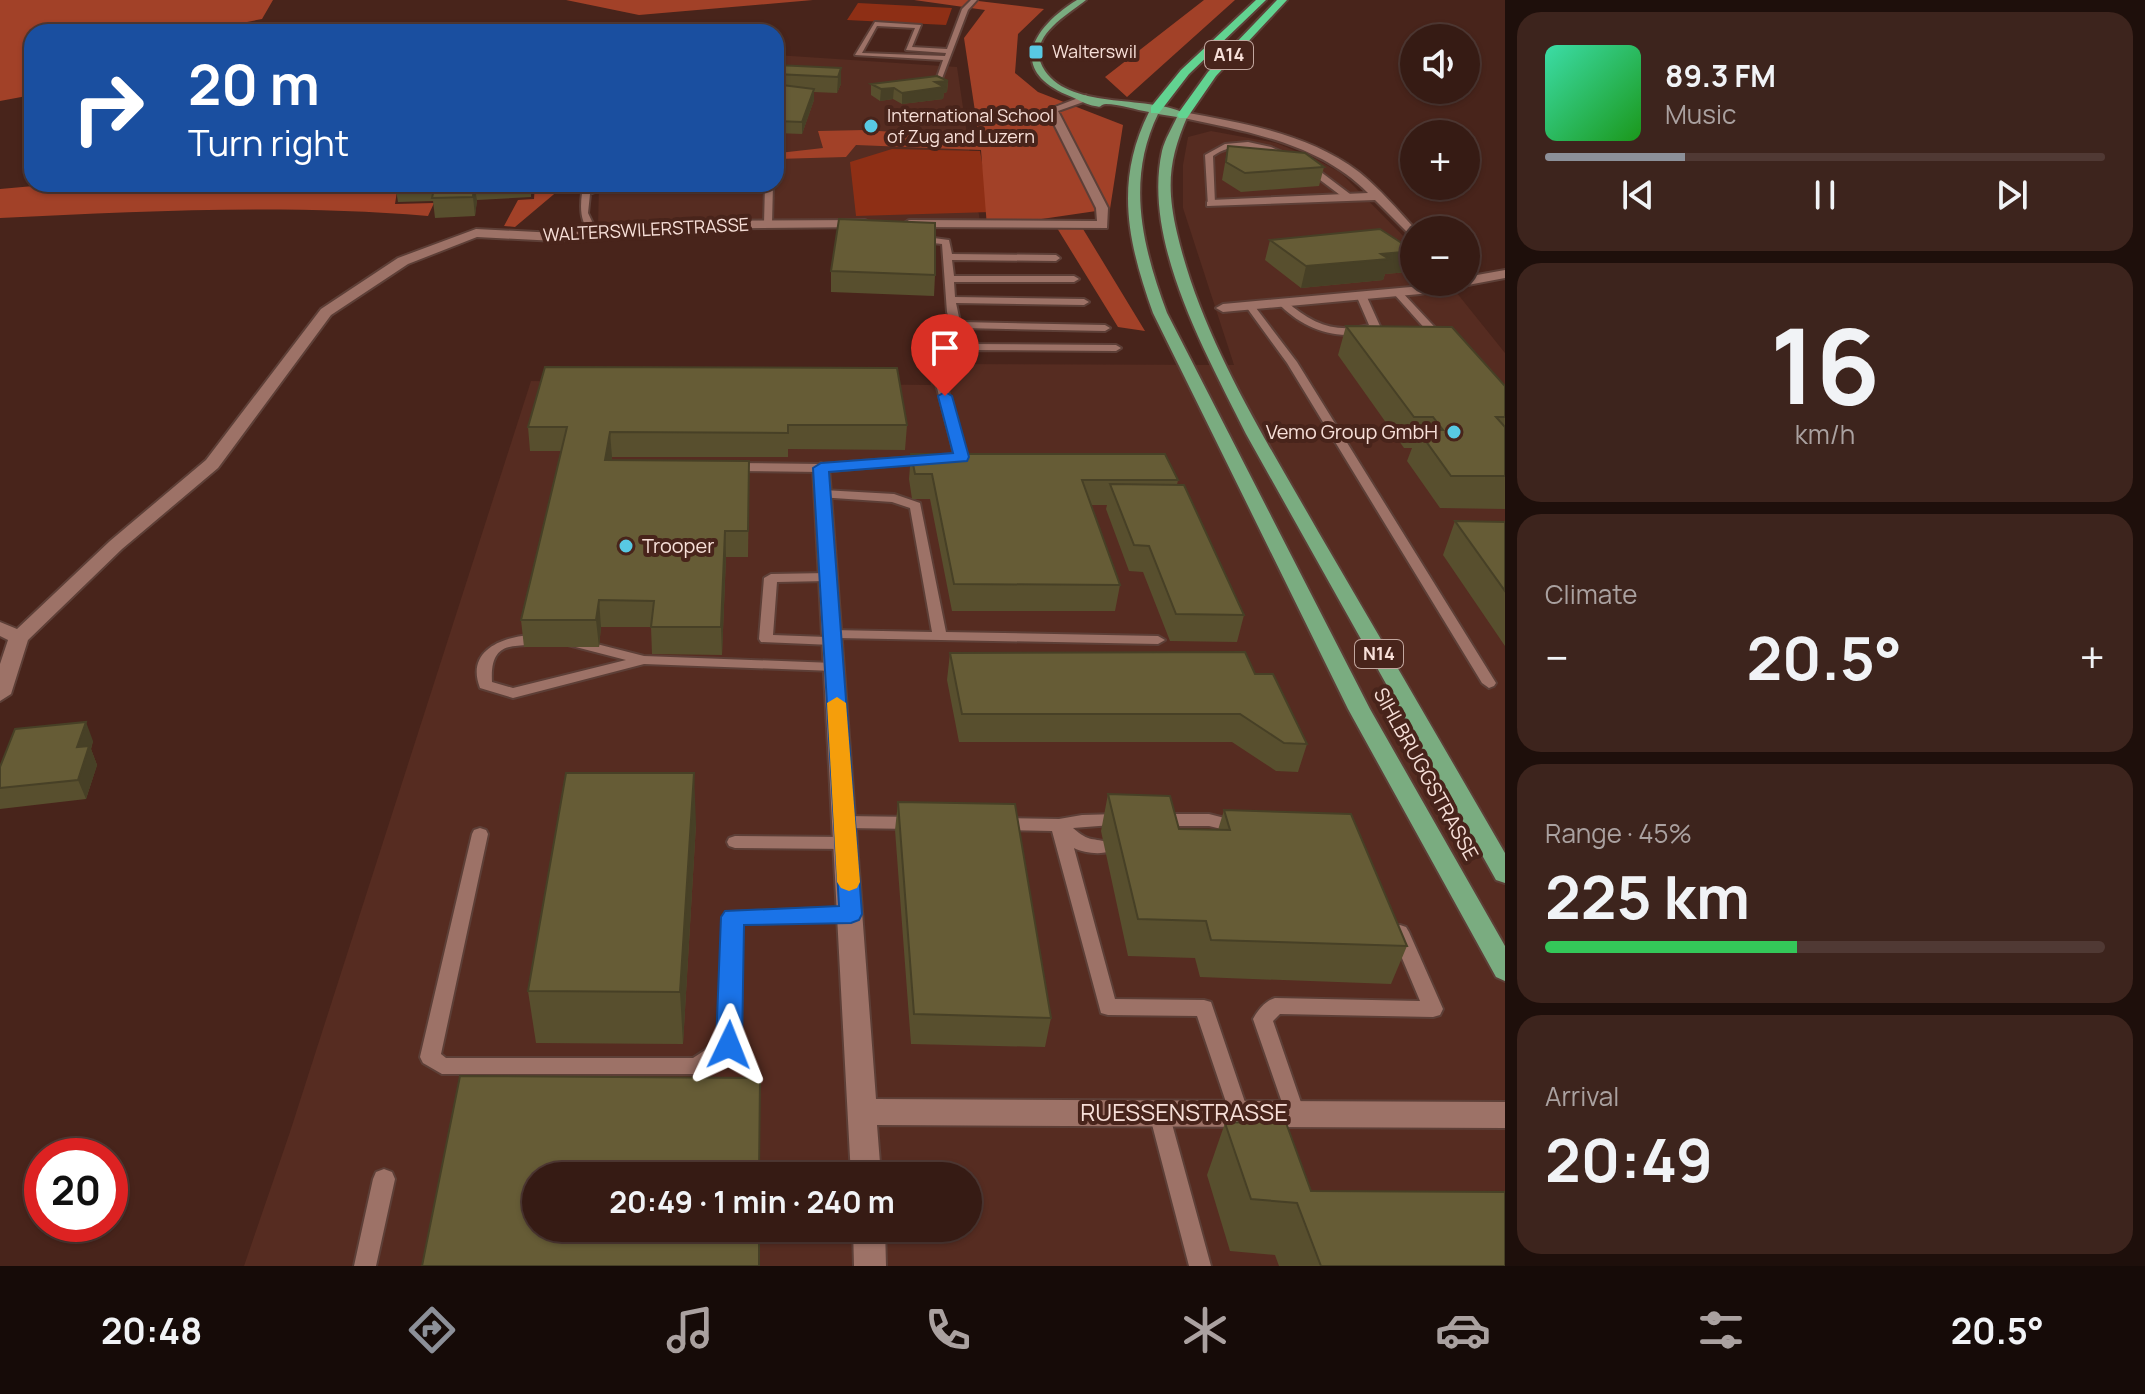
<!DOCTYPE html>
<meta charset="utf-8">
<style>
body{margin:0;font-family:Manrope,sans-serif;background:#3d241d;color:#f1f3f6;height:100vh;display:flex;flex-direction:column;font-size:30px;white-space:nowrap}
*{box-sizing:border-box;margin:0}
p{font-size:26px;color:#aaa1a0}
.icon{flex:none;width:44px;height:44px;fill:none;stroke:currentColor;stroke-width:2;stroke-linecap:round;stroke-linejoin:round}
.map{position:relative;flex:1;overflow:hidden}
.drawer{display:flex;flex-direction:column;gap:12px;padding:12px;background:#1e0f0b;width:640px}
.drawer>*{flex:none}
.top-card{position:absolute;left:24px;top:24px;width:760px;height:168px;border-radius:24px;box-shadow:0 2px 6px #0004,0 0 0 2px #503934;background:#1a4fa0;color:#fff;overflow:hidden}
.tools{position:absolute;left:1400px;top:24px;display:grid;gap:16px}
.tools a{display:grid;place-items:center;width:80px;height:80px;border-radius:50%;background:#361b14;box-shadow:0 2px 6px #0004,0 0 0 2px #503934;font-size:40px}
.speed{position:absolute;left:24px;top:1138px;display:flex;gap:16px;font-size:40px;font-weight:700;text-align:center}
.speed>*{display:grid;place-content:center;width:104px;height:104px;border-radius:50%;background:#361b14;box-shadow:0 2px 6px #0004,0 0 0 2px #503934;line-height:1}
.speed .limit{border:12px solid #d22;background:#fff;color:#111}
.pin{position:absolute;display:grid;place-items:center;width:68px;height:68px;color:#fff;margin:-82px -34px;border-radius:50% 50% 50% 0;rotate:-45deg;box-shadow:0 0 8px #0007}
.pin .icon{rotate:45deg}
.me{position:absolute;width:88px;margin:-44px;rotate:2deg;stroke-linejoin:round;filter:drop-shadow(0 0 6px #0008)}
.turn{display:flex;align-items:center;gap:28px;height:168px;padding:0 32px;font-size:36px}
.turn .icon{width:104px;height:104px;stroke-width:2.5}
.turn b{display:block;font-size:56px;line-height:68px}
.big{font-size:60px;font-weight:700;line-height:1.1}
.drawer .widget{flex:1;display:flex;flex-direction:column;justify-content:center;gap:12px;min-width:0;padding:0 28px;border-radius:24px;background:#3d241d}
.drawer .dial{align-items:center;gap:0}
.dial b{font-size:104px;line-height:1}
.song{display:flex;align-items:center;gap:24px}
.cover{width:96px;height:96px;border-radius:12px;background:linear-gradient(135deg,hsl(160 70% 55%),hsl(120 70% 35%))}
.played{height:8px;border-radius:4px;background:linear-gradient(90deg,#8c9099 25%,#503934 25%)}
.keys{display:flex;justify-content:space-around;direction:ltr}
.heat{display:flex;justify-content:space-between;align-items:center;font-size:44px;direction:ltr}
.charge{height:12px;border-radius:6px;background:linear-gradient(90deg,#34c759 45%,#503934 0)}
.trip{position:absolute;left:522px;top:1162px;width:460px;height:80px;border-radius:40px;background:#361b14;box-shadow:0 2px 6px #0004,0 0 0 2px #503934;font-weight:700;line-height:80px;text-align:center}
.dock{display:flex;height:128px;justify-content:space-around;align-items:center;background:#160b08;color:#aaa1a0}
.dock .icon{width:56px;height:56px}
.dock .on{color:#8c9099}
.dock b{font-size:36px;color:#f1f3f6}
main{display:flex;flex:1;min-height:0}
.map>svg:first-child{display:block}
</style>
<main>
<div class="map">
<svg width="1505" height="1266" viewBox="0 0 1505 1266">
<rect width="100%" height="100%" fill="#48241b"/>
<path fill="#562c21" fill-rule="evenodd" d="M776,55L957,67L980,222L598,229L599,184H776Z
M1211,131L1276,143L1316,159L1341,173L1414,247V282H1448L1505,353V1266H244L290,1132L531,381L931,385L926,364L1234,365L1183,208V165L1188,137ZM536,1176H968V1228H536Z"/>
<path fill="#8e2f15" d="M858,3L952,8L946,25L847,20Z
M892,149L980,151L991,212L856,216L850,162Z"/>
<path fill="#a24128" d="M0,0H273L262,19L196,32H32V95L0,101Z
M566,0H813L639,15Z
M914,0H970L1044,9L1018,34L1015,73L1038,92L1123,125L1110,209L987,227L981,150L856,145L846,157L776,159L779,153L823,148L818,131L865,130L979,138L964,38L985,10Z
M1204,0H1235L1127,97L1105,77Z
M56,184H410L398,185L395,204L434,203L428,216C285,204 143,211 0,218V189Z
M535,184H566L515,227L504,226L518,200L534,199Z
M1057,228L1083,229L1145,331L1118,327Z"/>
<g fill="none" stroke-linecap="round" stroke-linejoin="round">
<g stroke="#5d3f37" stroke-width="4">
<path id="lane" d="M971,0H977L968,10L941,81L936,80L943,60L855,55L875,22L921,25L912,47L947,49L962,9ZM877,26L915,28L906,50L946,53L945,56L862,53Z
M1248,142L1271,147L1291,156L1287,158C1262,150 1237,139 1213,156L1215,204L1208,206L1205,155L1225,144Z
M1303,163H1309L1350,194V198H1344L1303,167Z
M603,184H614L590,194L588,213L597,232L593,235C580,224 580,209 582,193Z
M765,184H773L772,224L768,227L764,224Z
M918,236L949,240L952,254L1056,255L1060,258L1056,261L952,260L954,276H1074L1079,279L1074,282H954L955,297L1084,299L1089,302L1084,305L956,303L960,322L1105,325L1110,328L1105,331L962,328L967,344L1116,345L1121,348L1116,351L969,350L972,362L967,365L963,364L947,312L942,244L915,241V237Z
M1394,290H1400L1444,337V341H1436L1394,294Z
M1361,292L1366,295L1380,326C1346,346 1303,330 1278,303L1286,301C1312,324 1336,334 1369,325L1356,295Z
M1247,304H1253L1297,362L1496,683L1494,686L1489,688L1482,683L1287,363L1247,308Z
M940,377L945,380L967,457L965,459L821,472L730,471L724,467L730,463L821,464L954,454L935,380Z
M823,490L894,494L920,503L946,632L1158,636L1165,640L1158,644L837,638L839,641L837,644L832,645L761,642L759,639L764,578L771,574L828,573L835,577L828,581L777,582L773,635L827,637L825,634L827,631L832,630L932,632L910,508L892,502L819,497L817,494L819,491Z
M529,635H541L548,639C527,654 489,630 492,682L513,688L626,660L568,645L566,642L573,638L644,656L834,663L841,667L834,671L644,664L513,698L480,688C466,652 499,638 529,635Z
M1119,814L1125,816L1127,820L1125,824L1073,828C1090,843 1092,837 1111,843L1113,847L1111,851C1100,855 1084,853 1074,848L1115,999L1204,1000L1211,1002L1249,1114L1246,1120L1239,1123L1232,1120L1197,1016L1108,1015L1101,1013L1052,831L999,830L993,828L991,824L993,820L999,818L1059,819L1082,815Z
M1160,814H1209L1244,823L1246,827L1244,831L1238,833L1209,826H1160L1154,824L1152,820L1154,816Z
M845,816L914,817L920,819L922,823L920,827L914,829L845,828L839,826L837,822L839,818Z
M480,828L486,830L488,834L441,1054L446,1058H693L719,1041L724,917L727,912L851,907L857,909L860,914L857,919L851,921L742,924L739,1045L736,1051L696,1074H442L423,1063L420,1057L472,834L474,830Z
M735,836L846,837L852,839L854,843L852,847L846,849L735,848L729,846L727,842L729,838Z
M1400,925L1406,927L1409,932L1443,1009L1440,1015L1433,1017L1280,1014L1273,1021L1305,1114L1302,1120L1295,1123L1288,1120L1253,1019C1258,1010 1265,1001 1275,998L1420,1001L1391,932L1394,927Z
M1159,1104L1166,1107L1169,1113L1211,1266H1189L1149,1113L1152,1107Z
M384,1169L392,1172L395,1179L376,1266H354L373,1179L376,1172Z"/>
</g>
<g stroke="#5d3f37" stroke-width="4">
<path id="street" d="M1086,95L1089,100L1058,111L1108,208L1107,228L905,227L903,224L909,220L1097,221L1096,208L1047,110Z
M1183,112C1243,123 1309,134 1359,172C1380,189 1398,210 1416,230L1414,239L1375,200L1207,206V202L1211,200L1368,193C1317,142 1247,132 1179,117L1178,115Z
M865,220L871,224L869,227L673,229L556,241L477,237L408,264L331,315L218,468L122,549L28,640L11,694L0,701V664L8,640L0,636V622L17,629L110,541L206,460L321,309L398,258L476,229L556,233L673,221Z
M1505,270V278L1420,294L1223,312L1216,308L1223,304L1466,282V277Z
M821,463L829,468L876,1099L1505,1102V1128L877,1125L881,1176H851L813,468Z
M853,1228H885L886,1266H854Z"/>
</g>
<g stroke="#5d3f37" stroke-width="4">
<path id="primary" d="M1077,0H1086C1066,16 1023,39 1045,71C1072,111 1153,94 1188,115C1169,158 1166,186 1177,233C1202,340 1265,438 1319,533C1381,639 1443,746 1505,853V883L1496,880L1246,434C1207,355 1142,242 1162,151C1165,139 1172,128 1177,117L1158,114C1126,180 1142,246 1167,313L1370,709L1505,946V981L1496,977L1348,709L1153,313C1128,243 1114,182 1149,112C1136,110 1119,104 1106,104C1098,105 1104,108 1095,106C1087,105 1079,100 1072,97C1007,72 1030,29 1077,0Z"/>
</g>
<g stroke="#5d3f37" stroke-width="4">
<path id="highway" d="M1256,0H1266L1189,74L1159,113H1151V107L1181,70Z
M1277,0H1287L1216,76L1187,118H1179L1177,115L1208,72Z"/>
</g>
<use href="#lane" fill="#9d7267" fill-rule="evenodd"/>
<use href="#street" fill="#9d7267" fill-rule="evenodd"/>
<use href="#primary" fill="#7aac80" fill-rule="evenodd"/>
<use href="#highway" fill="#62d391" fill-rule="evenodd"/>
</g>
<path fill="#584f2e" d="M776,65L841,68V84L837,93L814,92V100L802,134L776,133Z
M948,81L947,92L944,93L943,99L902,104L893,99L880,101L871,95V84Z
M887,110L921,111L920,125L886,124Z
M1228,146L1324,167L1319,186L1241,192L1222,180Z
M395,184H531V197L477,200L475,216L435,218L433,201L398,202Z
M1270,240L1408,272L1385,274L1383,280L1301,288L1265,260Z
M831,271L935,275L934,296L831,292Z
M1346,326L1505,386V509L1440,508L1407,461L1412,448H1404L1338,355Z
M545,367L907,425L905,450L788,449V457H612L611,460L749,485L748,557H726L722,655L652,654L651,627H601L599,647H524L521,620L561,451H530L528,427Z
M911,454L1178,480L1177,485L1244,615L1237,642L1170,641L1143,572L1129,571L1106,509L1107,505H1091L1120,585L1115,611H952L930,499H912L909,479Z
M1455,521L1505,522V646L1443,555Z
M950,653L1255,674L1307,744L1298,772L1276,771L1232,742H959L947,680Z
M93,741L91,749L97,765L86,799L0,809V767Z
M1108,794L1179,829L1218,830L1224,810L1407,946L1391,984L1200,977L1195,958L1128,956L1101,831Z
M898,802L1051,1018L1045,1047L911,1044L895,830Z
M696,824L683,1044L536,1043L528,991Z
M1225,1123L1311,1191L1505,1266H1279L1275,1255L1230,1251L1207,1175Z"/>
<path fill="#474026" d="M841,68V84L837,93L838,77Z
M948,81L947,92L944,93L943,99L902,104V93L935,82Z
M894,88L893,99L880,101L881,89Z
M814,89V100L802,134V122Z
M474,184L477,200L475,216L473,197Z
M1414,251L1408,272L1385,274L1383,280L1301,288L1306,266L1381,254Z
M610,432L612,457L607,485L605,460Z
M725,531L726,557L722,655L721,627Z
M599,600L601,627L599,647L596,620Z
M86,722L93,741L91,749L97,765L86,799L78,780L77,747Z
M694,773L696,824L683,1044L680,992Z"/>
<path fill="#665c36" stroke="#474026" stroke-width="2" d="M776,65L841,68L838,77L776,74Z
M937,76L948,81L935,82L944,87L902,93L894,88L881,89L871,84Z
M782,85L814,89L802,122L776,121V86Z
M887,110L921,111L920,119L886,118Z
M1228,146L1305,153L1324,167L1245,173L1226,162Z
M435,184H474L473,197L432,198Z
M839,219L935,223V275L831,271Z
M1380,229L1414,251L1381,254L1389,259L1306,266L1270,240Z
M1346,326L1452,327L1505,386V417H1496L1505,427V476H1451L1418,430H1443L1433,417H1414Z
M545,367L897,368L907,425H788V433L610,432L605,460L749,461L748,531H725L721,627H651L654,601L599,600L596,620H521L567,427H528Z
M911,454H1165L1178,480H1082L1120,585L954,584L932,474H915Z
M1110,484L1184,485L1244,615L1176,614L1149,546L1134,545Z
M1455,521L1505,522V591Z
M1245,652L1255,674H1273L1307,744L1284,743L1240,714H962L950,653Z
M86,722L77,747L89,746L78,780L0,788V767L15,729Z
M566,773H694L680,992L528,991Z
M1108,794L1170,796L1179,829L1230,830L1224,810L1351,814L1407,946L1211,940L1206,921L1138,919Z
M898,802L1015,804L1051,1018L914,1014Z
M460,1076L760,1078L759,1176H536V1228H759V1266H422Z
M1285,1120L1311,1191L1505,1192V1266H1321L1297,1203L1251,1199L1225,1123Z"/>
<path fill="#1a73e8" stroke="#114b97" stroke-width="2" d="M945,392L952,396L969,457L967,461L829,472L862,914L859,920L851,923L744,925L742,1045L738,1053L729,1056L720,1053L716,1045L721,917L725,911L839,906L813,468L821,463L953,453L938,396Z"/>
<path fill="#f59e0b" d="M837,697L846,703L860,882L857,888L849,891L841,888L837,882L827,703Z"/>
<g fill="#58c9e3" stroke="#48241b" stroke-width="3">
<rect x="1028" y="44" width="16" height="16" rx="4"/>
<circle cx="871" cy="126" r="8"/>
<circle cx="1454" cy="432" r="8"/>
<circle cx="626" cy="546" r="8"/>
</g>
<g text-anchor="middle" stroke-width="8" stroke-linejoin="round" paint-order="stroke">
<g font-size="18" fill="#f7dfd8" stroke="#48241b" text-anchor="start">
<text x="1052" y="58">Walterswil</text>
<text x="887" y="122">International School<tspan x="887" dy="21">of Zug and Luzern</tspan></text>
</g>
<g fill="#48241b" stroke="#c2a79f" stroke-width="2">
<rect x="1205" y="41" width="48" height="28" rx="6"/>
<rect x="1355" y="640" width="48" height="28" rx="6"/>
</g>
<g font-size="18" font-weight="bold" fill="#f7dfd8">
<text x="1229" y="61">A14</text>
<text x="1379" y="660">N14</text>
</g>
<g font-size="18" fill="#f7dfd8" stroke="#48241b">
<text transform="translate(646 230) rotate(-3)" y="6">WALTERSWILERSTRASSE</text>
</g>
<g font-size="20" fill="#f7dfd8" stroke="#48241b" text-anchor="end">
<text x="1438" y="439">Vemo Group GmbH</text>
<text x="642" y="553" text-anchor="start">Trooper</text>
</g>
<g font-size="20" fill="#f7dfd8" stroke="#48241b">
<text transform="translate(1426 774) rotate(61)" y="7">SIHLBRUGGSTRASSE</text>
</g>
<g font-size="24" fill="#f7dfd8" stroke="#48241b">
<text x="1184" y="1121">RUESSENSTRASSE</text>
</g>
</g>
</svg>
<div class="tools">
<a><svg class="icon" aria-label="sound" viewBox="0 0 24 24"><path d="M4 9h4l5-4v14l-5-4H4zM17 9q2 3 0 6"/></svg></a>
<a>+</a>
<a>−</a>
</div>
<div class="speed"><div class="limit">20</div></div>
<div class="pin" style="left:945px;top:396px;background:#d93025"><svg class="icon" aria-label="arrive" viewBox="0 0 24 24"><path d="M6 21V4h12l-3 4 3 4H6"/></svg></div>
<svg class="me" style="left:729px;top:1045px" viewBox="-20 -20 40 40"><path d="M0-17L14 15 0 8-14 15z" fill="#1a73e8" stroke="#fff" stroke-width="4"/></svg>
<div class="trip">20:49 · 1 min · 240 m</div>
<div class="top-card">
<div class="turn"><svg class="icon" aria-label="right" viewBox="0 0 24 24"><path d="M7 20v-9h11M14 6l5 5-5 5"/></svg><div><b>20 m</b>Turn right</div></div>
</div>
</div>
<section class="drawer">
<div class="widget">
<div class="song"><i class="cover"></i><div><b>89.3 FM</b><p>Music</p></div></div>
<div class="played"></div>
<div class="keys"><svg class="icon" aria-label="previous" viewBox="0 0 24 24"><path d="M18 5L8 12l10 7zM5 5v14"/></svg><svg class="icon" aria-label="pause" viewBox="0 0 24 24"><path d="M8 5v14M16 5v14"/></svg><svg class="icon" aria-label="next" viewBox="0 0 24 24"><path d="M6 5l10 7-10 7zM19 5v14"/></svg></div>
</div>
<div class="widget dial"><b>16</b><p>km/h</p></div>
<div class="widget"><p>Climate</p>
<div class="heat"><a>−</a><b class="big">20.5°</b><a>+</a></div>
</div>
<div class="widget"><p>Range · 45%</p><b class="big">225 km</b><div class="charge"></div></div>
<div class="widget"><p>Arrival</p><b class="big">20:49</b></div>
</section>
</main>
<nav class="dock">
<b>20:48</b>
<svg class="icon on" aria-label="directions" viewBox="0 0 24 24"><path d="M12 3l9 9-9 9-9-9zM9 14v-3h6M13 9l2 2-2 2"/></svg>
<svg class="icon" aria-label="music" viewBox="0 0 24 24"><path d="M9 18V5l10-2v13"/><circle cx="6" cy="18" r="3"/><circle cx="16" cy="16" r="3"/></svg>
<svg class="icon" aria-label="phone" viewBox="0 0 24 24"><path d="M5 4h4l2 5-3 2q2 4 5 5l2-3 5 2v4C11 20 4 13 5 4z"/></svg>
<svg class="icon" aria-label="climate" viewBox="0 0 24 24"><path d="M12 3v18M4 7l16 10M4 17L20 7"/></svg>
<svg class="icon" aria-label="car" viewBox="0 0 24 24"><path d="M5 17H2v-5l4-1 3-4h7l3 4 3 1v5h-3M9 17h6M6 11h13"/><circle cx="7" cy="17" r="2"/><circle cx="17" cy="17" r="2"/></svg>
<svg class="icon" aria-label="filters" viewBox="0 0 24 24"><path d="M4 7h16M4 17h16"/><circle cx="9" cy="7" r="2"/><circle cx="15" cy="17" r="2"/></svg>
<b>20.5°</b>
</nav>
